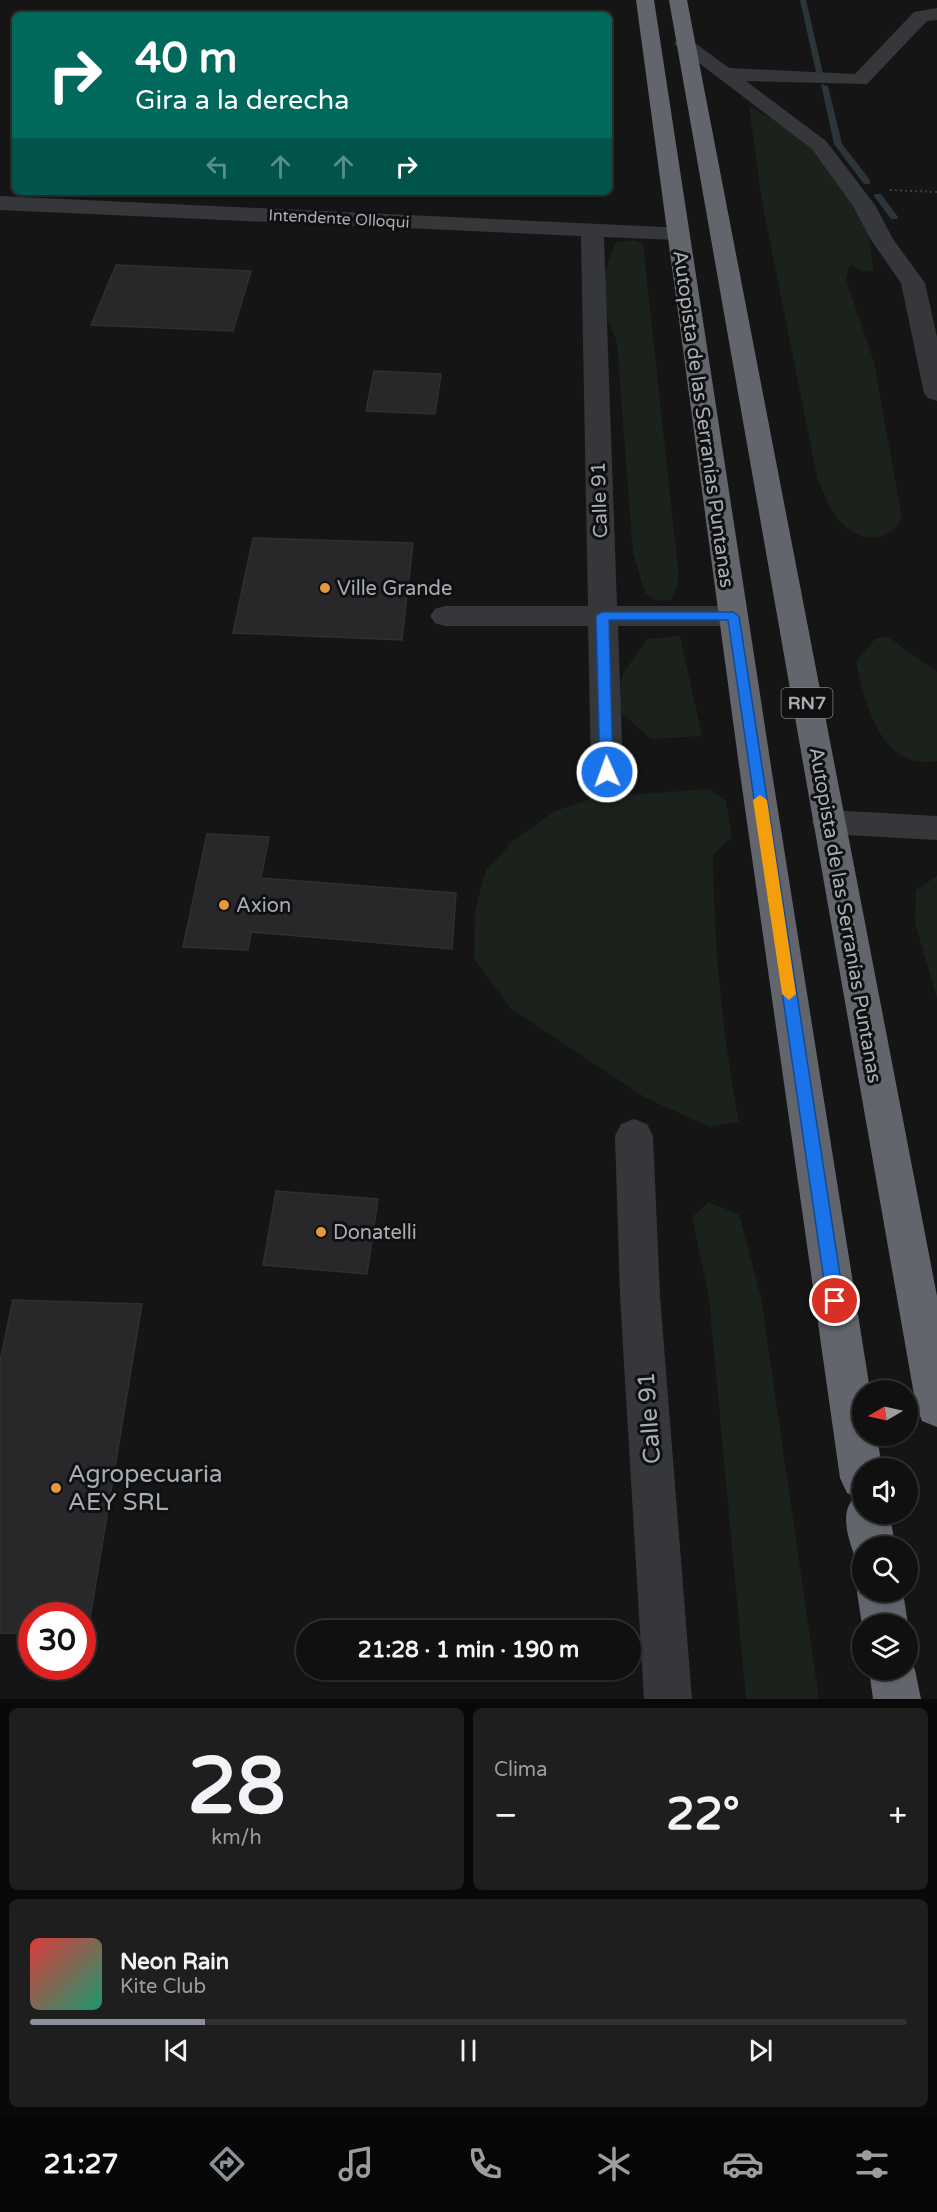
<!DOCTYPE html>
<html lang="es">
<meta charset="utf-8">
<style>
body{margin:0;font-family:"Varela Round",sans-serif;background:#1e1e1e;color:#f1f3f6;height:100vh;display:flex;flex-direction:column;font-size:22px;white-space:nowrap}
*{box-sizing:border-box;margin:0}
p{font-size:20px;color:#9c9d9f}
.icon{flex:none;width:33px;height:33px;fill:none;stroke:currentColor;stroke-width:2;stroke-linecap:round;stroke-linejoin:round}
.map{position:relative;height:1699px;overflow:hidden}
.panel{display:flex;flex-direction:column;gap:9px;padding:9px;background:#090909;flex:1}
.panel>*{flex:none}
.guide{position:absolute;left:12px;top:12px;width:600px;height:183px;border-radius:9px;box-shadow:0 2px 4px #0004,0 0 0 2px #303030;background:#00695c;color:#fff;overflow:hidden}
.needle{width:39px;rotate:261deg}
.controls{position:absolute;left:852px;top:1380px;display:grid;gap:12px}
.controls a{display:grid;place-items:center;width:66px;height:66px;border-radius:50%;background:#101010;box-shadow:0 2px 4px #0004,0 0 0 2px #303030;font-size:30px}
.speed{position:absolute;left:18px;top:1602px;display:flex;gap:12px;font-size:30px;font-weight:700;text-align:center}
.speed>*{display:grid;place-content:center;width:78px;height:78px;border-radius:50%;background:#101010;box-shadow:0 2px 4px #0004,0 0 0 2px #303030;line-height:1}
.speed .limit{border:9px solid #d22;background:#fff;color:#111}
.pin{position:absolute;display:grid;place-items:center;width:51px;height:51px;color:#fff;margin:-26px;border:3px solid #fff;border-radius:50%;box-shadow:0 2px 6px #0007}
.me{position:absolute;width:66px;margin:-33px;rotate:358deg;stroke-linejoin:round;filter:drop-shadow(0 0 4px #0008)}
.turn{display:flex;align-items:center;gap:21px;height:126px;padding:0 24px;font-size:27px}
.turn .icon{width:78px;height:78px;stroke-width:2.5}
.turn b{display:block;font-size:42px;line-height:51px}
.lanes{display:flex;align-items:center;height:57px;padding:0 24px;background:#0003;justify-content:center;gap:30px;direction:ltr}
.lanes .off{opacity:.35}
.big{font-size:45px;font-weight:700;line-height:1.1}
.panel .card{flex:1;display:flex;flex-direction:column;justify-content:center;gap:9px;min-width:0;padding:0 21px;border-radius:9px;background:#1e1e1e}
.panel .dial{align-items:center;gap:0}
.dial b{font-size:78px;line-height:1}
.song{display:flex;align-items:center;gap:18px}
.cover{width:72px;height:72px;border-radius:9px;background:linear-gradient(135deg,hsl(0 70% 55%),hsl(160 70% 35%))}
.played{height:6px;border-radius:3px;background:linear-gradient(90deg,#8c9099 20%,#303030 20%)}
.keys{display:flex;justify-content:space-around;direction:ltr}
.heat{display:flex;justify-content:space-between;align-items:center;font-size:33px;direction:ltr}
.panel .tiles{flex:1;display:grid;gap:9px;grid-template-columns:1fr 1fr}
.card:last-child{grid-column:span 2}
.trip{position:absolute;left:296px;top:1620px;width:345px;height:60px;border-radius:30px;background:#101010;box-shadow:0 2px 4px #0004,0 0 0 2px #303030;font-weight:700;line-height:60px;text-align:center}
.dock{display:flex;height:96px;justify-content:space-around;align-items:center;background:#060606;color:#9c9d9f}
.dock .icon{width:42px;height:42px}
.dock .on{color:#8c9099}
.dock b{font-size:27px;color:#f1f3f6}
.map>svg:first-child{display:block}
</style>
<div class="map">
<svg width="937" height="1699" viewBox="0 0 937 1699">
<rect width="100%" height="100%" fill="#151516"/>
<path fill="#1b211b" d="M749,106L782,125L824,156L868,231L874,270L864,272L850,264L846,279L874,362L902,518C883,550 850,539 832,511C827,502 823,491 818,481L762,201Z
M633,240L643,243L679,578L672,600L657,601L645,593L633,553L617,343L599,296L609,259L616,242Z
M680,636L702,736L651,739L618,710L622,675L647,639Z
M887,636L937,672V761C880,771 866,704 856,662L875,639Z
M709,789L726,801L732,837L713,855C714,944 722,1034 739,1122L710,1127L646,1098L510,1008L474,959L475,910L486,870L513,841L555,811L597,797Z
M937,876V999L915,923L916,890Z
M708,1202L739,1214L761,1297L819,1699H746L709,1298L692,1217Z"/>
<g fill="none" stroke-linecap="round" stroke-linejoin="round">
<path fill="#2c353a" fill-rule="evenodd" d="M800,0H806L823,74L816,72Z
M821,84L828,86L842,144L870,180V184H864L834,144Z
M875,194H881L898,217L897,219H891L874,196Z"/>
</g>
<path fill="#28282a" stroke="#2f2f32" stroke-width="1.5" d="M116,265L251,271L233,331L91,325Z
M374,371L441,374L435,414L366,411Z
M253,538L413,543L402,640L233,633Z
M207,834L269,837L261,878L456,893L452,949L251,932L248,950L183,947Z
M276,1191L378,1199L367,1274L263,1265Z
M13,1300L142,1304L87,1636H82V1616H32V1634L0,1633V1361Z"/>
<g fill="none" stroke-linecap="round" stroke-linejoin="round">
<path stroke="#3c3f42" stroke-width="2" stroke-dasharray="2 3" stroke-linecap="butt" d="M890,190L937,192"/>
<path fill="#36373b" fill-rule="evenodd" d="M937,8V20L927,21L867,84L746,81L826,141L875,205L893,239L925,283L937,337V401L928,398L924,393L901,283L871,240L853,206L812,149L674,44L677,40H691L729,68L855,74L914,12Z
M0,196L685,228L688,233L685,238L677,240L604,237L617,606H733L743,609L748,616L743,623L733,626H618L623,772L618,780L607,784L596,780L591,772L588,626H445L435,623L430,616L435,609L445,606H588L581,236L0,210Z
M828,810L937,816V840L828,834L816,831L812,822L816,813Z
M634,1119L647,1124L653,1136L660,1296L692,1699H644L620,1296L615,1136L621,1124Z"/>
<path fill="#62666c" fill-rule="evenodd" d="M636,0H654L772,773L870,1390H862V1436H877L882,1468H862V1514H890L895,1546H862V1564L857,1562C850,1545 837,1510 856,1497L847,1493L840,1478L740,773Z
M669,0H687L937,1296V1427L922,1421L916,1406Z
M862,1579V1592H903L908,1624V1625H862L857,1592Z
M908,1653L915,1670L921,1699H873L869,1670H908Z"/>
</g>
<path fill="#1a73e8" stroke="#114b97" stroke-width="1.5" d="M602,612H733L739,616L844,1301L841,1307L835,1309L829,1307L827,1301L728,620H609L613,772L607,776L600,772L596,616Z"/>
<path fill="#f59e0b" d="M760,795L767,800L796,994L789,1000L782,994L753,800Z"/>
<g fill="#e7983c" stroke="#101011" stroke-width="2">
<circle cx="325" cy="588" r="6"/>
<circle cx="224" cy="905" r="6"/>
<circle cx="321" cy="1232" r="6"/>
<circle cx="56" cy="1488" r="6"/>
</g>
<g text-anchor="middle" stroke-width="6" stroke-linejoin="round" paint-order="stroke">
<g font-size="16" fill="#a7aeb6" stroke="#101011">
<text transform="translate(339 218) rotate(3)" y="6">Intendente Olloqui</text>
</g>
<rect fill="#101011" stroke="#7a7f84" stroke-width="1.5" x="781.5" y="688" width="51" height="30" rx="4.5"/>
<g font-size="18" font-weight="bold" fill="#a7aeb6">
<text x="807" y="709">RN7</text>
</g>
<g font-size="20" fill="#a7aeb6" stroke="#101011">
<text transform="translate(704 419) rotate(82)" y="7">Autopista de las Serranías Puntanas</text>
<text transform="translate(599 500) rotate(-92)" y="7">Calle 91</text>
<text transform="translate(846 915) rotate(80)" y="7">Autopista de las Serranías Puntanas</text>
</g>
<g font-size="20" fill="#a7aeb6" stroke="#101011" text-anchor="start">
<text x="337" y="595">Ville Grande</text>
<text x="236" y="912">Axion</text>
<text x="333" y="1239">Donatelli</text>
</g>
<g font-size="24" fill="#a7aeb6" stroke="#101011">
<text transform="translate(649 1418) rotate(-94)" y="8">Calle 91</text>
</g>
<g font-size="24" fill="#a7aeb6" stroke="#101011" text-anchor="start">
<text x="68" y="1482">Agropecuaria<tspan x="68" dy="28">AEY SRL</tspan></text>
</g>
</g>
</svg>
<div class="controls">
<a><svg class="needle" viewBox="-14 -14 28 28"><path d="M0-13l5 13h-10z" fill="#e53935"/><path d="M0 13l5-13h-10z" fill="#9c9d9f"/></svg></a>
<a><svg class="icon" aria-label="sound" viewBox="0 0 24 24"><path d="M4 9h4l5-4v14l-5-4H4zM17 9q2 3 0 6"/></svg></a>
<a><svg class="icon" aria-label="search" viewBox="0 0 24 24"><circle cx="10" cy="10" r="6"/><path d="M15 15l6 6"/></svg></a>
<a><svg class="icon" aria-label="layers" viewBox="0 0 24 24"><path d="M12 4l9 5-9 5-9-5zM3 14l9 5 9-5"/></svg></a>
</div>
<div class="speed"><div class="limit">30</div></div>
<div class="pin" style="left:835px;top:1301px;background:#d93025"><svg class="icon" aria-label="arrive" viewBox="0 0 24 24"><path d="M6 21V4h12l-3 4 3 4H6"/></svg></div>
<svg class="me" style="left:607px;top:772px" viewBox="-20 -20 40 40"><circle r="17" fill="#1a73e8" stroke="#fff" stroke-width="3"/><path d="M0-11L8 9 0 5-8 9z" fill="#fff"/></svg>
<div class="trip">21:28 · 1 min · 190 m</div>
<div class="guide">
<div class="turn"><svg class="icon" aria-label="right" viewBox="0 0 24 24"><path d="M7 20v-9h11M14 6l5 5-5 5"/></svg><div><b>40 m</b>Gira a la derecha</div></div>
<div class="lanes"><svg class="icon off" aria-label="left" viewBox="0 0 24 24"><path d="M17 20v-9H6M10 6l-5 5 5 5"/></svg><svg class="icon off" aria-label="ahead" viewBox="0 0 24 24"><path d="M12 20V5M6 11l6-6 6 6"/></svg><svg class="icon off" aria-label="ahead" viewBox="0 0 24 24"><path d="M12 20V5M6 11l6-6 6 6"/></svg><svg class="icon" aria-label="right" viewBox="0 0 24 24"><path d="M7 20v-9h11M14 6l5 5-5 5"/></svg></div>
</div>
</div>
<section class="panel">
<div class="tiles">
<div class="card dial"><b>28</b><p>km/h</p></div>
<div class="card"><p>Clima</p>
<div class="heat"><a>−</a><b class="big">22°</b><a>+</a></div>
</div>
<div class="card">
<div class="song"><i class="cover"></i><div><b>Neon Rain</b><p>Kite Club</p></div></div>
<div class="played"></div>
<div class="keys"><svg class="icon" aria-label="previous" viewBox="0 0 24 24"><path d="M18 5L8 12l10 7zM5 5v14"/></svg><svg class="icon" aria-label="pause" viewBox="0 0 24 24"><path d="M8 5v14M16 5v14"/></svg><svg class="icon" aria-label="next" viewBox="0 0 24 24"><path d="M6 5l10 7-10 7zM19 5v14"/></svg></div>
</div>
</div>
</section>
<nav class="dock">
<b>21:27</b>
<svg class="icon on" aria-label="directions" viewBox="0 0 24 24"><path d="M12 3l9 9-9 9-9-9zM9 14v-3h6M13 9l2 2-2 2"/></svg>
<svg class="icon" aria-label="music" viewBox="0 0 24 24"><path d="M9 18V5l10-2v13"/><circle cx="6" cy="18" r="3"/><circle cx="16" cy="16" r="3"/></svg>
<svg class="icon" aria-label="phone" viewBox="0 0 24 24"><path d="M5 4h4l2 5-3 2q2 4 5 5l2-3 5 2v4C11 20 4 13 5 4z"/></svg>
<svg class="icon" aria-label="climate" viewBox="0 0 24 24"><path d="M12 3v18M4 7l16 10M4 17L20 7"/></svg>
<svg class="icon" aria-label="car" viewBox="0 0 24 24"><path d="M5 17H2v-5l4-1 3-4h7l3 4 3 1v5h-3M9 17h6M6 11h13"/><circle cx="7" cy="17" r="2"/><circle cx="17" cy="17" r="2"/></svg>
<svg class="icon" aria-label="filters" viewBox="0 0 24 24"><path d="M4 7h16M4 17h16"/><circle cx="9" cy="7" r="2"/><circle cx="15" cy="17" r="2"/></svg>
</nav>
